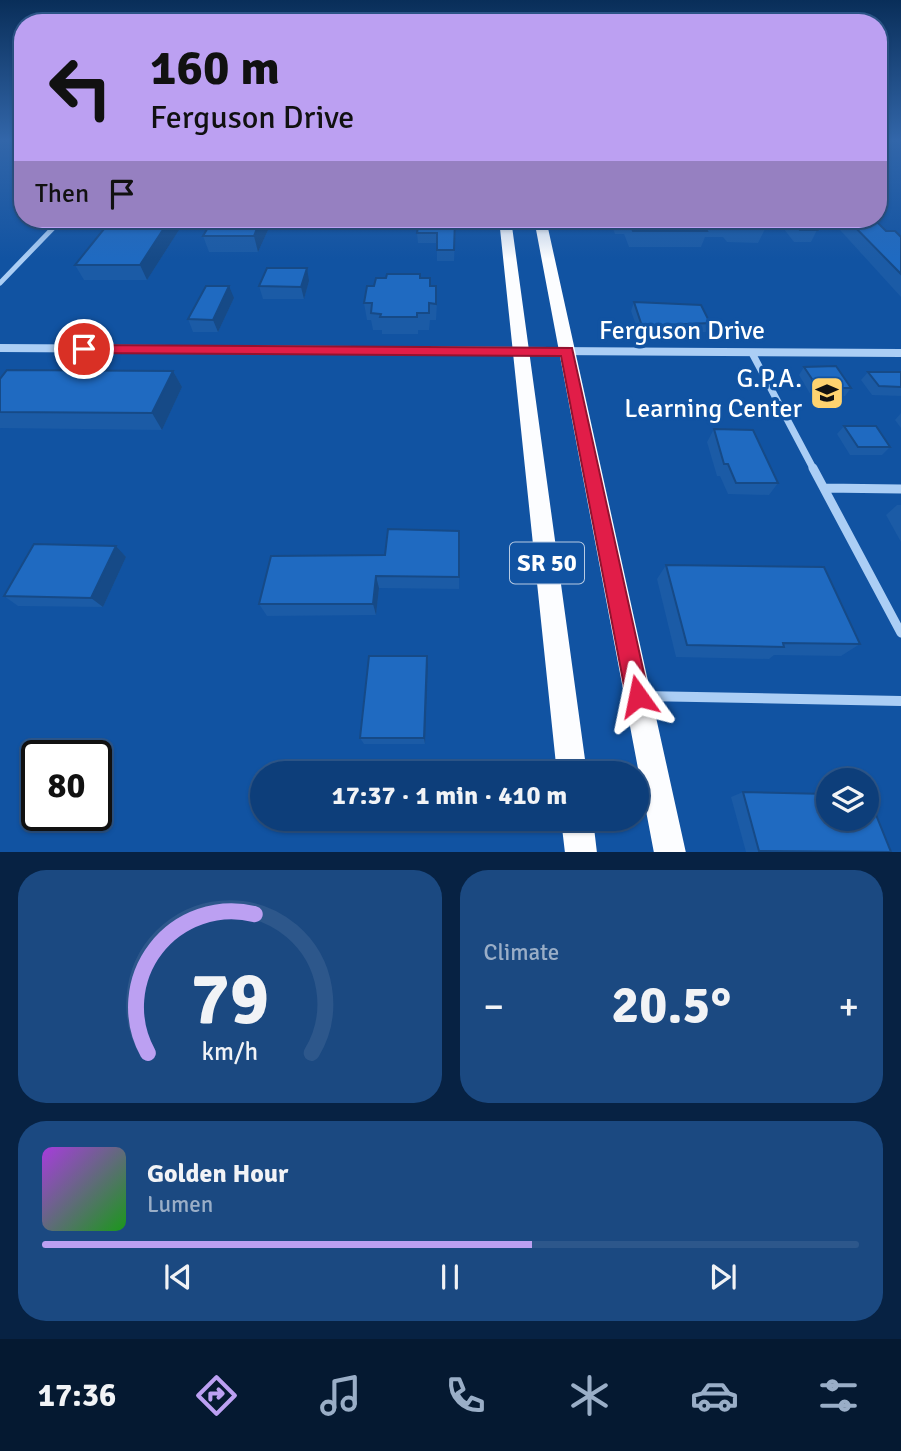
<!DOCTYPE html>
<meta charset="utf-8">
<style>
body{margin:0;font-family:Signika,sans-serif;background:#1b4981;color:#f1f3f6;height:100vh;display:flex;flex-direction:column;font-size:26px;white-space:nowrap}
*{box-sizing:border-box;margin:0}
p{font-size:23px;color:#9aaec7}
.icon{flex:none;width:38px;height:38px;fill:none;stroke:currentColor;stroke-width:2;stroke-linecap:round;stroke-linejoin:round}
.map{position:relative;height:852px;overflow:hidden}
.details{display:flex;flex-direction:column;gap:18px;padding:18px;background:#072243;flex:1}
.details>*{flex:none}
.hud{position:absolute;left:14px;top:14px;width:873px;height:214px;border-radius:28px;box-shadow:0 2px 5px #0004,0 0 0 2px #2d578b;background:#bca0f2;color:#111;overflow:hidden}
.buttons{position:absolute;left:816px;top:768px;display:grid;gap:14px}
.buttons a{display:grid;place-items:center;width:63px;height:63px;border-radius:50%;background:#0d3e7a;box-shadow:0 2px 5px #0004,0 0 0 2px #2d578b;font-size:35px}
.speed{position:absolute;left:21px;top:740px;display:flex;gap:14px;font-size:35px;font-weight:700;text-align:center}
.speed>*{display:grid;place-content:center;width:91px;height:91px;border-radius:50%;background:#0d3e7a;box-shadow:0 2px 5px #0004,0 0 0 2px #2d578b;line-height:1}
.speed .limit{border:4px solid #111;border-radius:10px;background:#fff;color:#111}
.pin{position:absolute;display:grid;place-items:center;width:60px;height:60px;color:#fff;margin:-30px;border:4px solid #fff;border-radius:50%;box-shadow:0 2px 7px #0007}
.me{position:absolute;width:77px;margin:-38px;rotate:348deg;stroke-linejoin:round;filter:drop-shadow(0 0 5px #0008)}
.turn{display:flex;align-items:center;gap:24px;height:147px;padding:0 21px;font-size:32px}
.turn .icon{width:91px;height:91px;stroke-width:2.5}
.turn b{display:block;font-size:49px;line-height:60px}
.then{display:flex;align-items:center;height:66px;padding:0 21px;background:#0003;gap:14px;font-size:26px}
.big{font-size:52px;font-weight:800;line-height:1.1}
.details .card{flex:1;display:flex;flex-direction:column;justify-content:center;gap:10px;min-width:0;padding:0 24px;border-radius:28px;background:#1b4981}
.details .dial{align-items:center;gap:0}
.dial svg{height:182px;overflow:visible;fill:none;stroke:#2d578b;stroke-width:7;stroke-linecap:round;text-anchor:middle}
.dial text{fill:#f1f3f6;stroke:none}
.song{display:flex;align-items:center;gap:21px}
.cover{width:84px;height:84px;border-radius:10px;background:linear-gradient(135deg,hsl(280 70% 55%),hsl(120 70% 35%))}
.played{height:7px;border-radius:4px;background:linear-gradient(90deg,#bca0f2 60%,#2d578b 60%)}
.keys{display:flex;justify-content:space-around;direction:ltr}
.heat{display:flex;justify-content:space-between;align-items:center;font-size:38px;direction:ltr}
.details .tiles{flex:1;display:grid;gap:18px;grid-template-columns:1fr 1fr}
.card:last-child{grid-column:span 2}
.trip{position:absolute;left:250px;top:761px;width:399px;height:70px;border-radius:35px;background:#0d3e7a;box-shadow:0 2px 5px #0004,0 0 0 2px #2d578b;font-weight:800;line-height:70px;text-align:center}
.menu{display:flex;height:112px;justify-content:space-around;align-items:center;background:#051931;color:#9aaec7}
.menu .icon{width:49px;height:49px}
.menu .on{color:#bca0f2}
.menu b{font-size:32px;color:#f1f3f6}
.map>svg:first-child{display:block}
</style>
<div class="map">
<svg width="901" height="853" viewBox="0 0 901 853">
<rect width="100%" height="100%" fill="#1153a2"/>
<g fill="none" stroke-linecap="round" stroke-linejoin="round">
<path stroke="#abcef5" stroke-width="4.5" d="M55,227L62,219"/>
<path stroke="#abcef5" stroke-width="5" d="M0,283L56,225"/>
<path stroke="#abcef5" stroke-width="7" d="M752,353L814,470"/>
<path stroke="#abcef5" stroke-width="9" d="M813,468L901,633
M824,488L901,489"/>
<path stroke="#abcef5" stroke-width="10" d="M642,696L901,701"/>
<path fill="#abcef5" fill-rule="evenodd" d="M0,344L901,349V357L0,352Z"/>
<path fill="#fcfdff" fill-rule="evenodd" d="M499,219H511L587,774H557Z
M534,219H546L686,853H654Z
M561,819H593L597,853H565Z"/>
</g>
<path fill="#1b5ba6" d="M112,219H186L147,280H84L75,265Z
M213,219H273L258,252H209L203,236Z
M456,219L454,261H437V243H418L417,233Z
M609,219H760L766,227L758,243L727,242L723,237H705L701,247H629L624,234H615Z
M776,219H808L817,230L811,242H794Z
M847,219L901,237V297L840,230Z
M420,278L430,286L437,303L436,320H430L429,330H418V334H382V330H373L371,320H367L364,303L374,286Z
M309,281L304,299H263L259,286Z
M234,298L218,332H193L188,319Z
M634,302L710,323L706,332L639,334L631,311Z
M804,367L851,388L845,396L812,397L799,375Z
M173,371L182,387L162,430L0,428V379Z
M868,372H901V396L872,395L861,380Z
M901,413V428L895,420Z
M844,426L890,447L882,455H850L837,434Z
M714,429L778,483L769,495L728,494L720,476H717L707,442Z
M897,505H901V542L886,515Z
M459,531V589L379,588L376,615L267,616L259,604L385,555Z
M116,546L126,557L103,607L18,606L4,596Z
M666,565L860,644L841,656L774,655L769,659L676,657L657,579Z
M427,656L428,665L425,744H364L360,738Z
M743,792L891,852H746L731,797Z"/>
<path fill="#164a87" d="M170,219H186L147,280L140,265Z
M261,219H273L258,252L254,236Z
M307,268L309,281L304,299L301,287Z
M229,286L234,298L218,332L213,320Z
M173,371L182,387L162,430L152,413Z
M116,546L126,557L103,607L91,598Z
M376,576L379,588L376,615L373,604Z
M427,656L428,665L425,744L424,738Z"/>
<path fill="#1f6ac1" stroke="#164a87" stroke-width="2" d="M112,219H170L140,265H75Z
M213,219H261L254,236H203Z
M419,219H455L454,250H437V233H417Z
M628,219H760L766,227H734L730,221H701L707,231H633Z
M791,219H808L817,230H800Z
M847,219H874L886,231H895L901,237V274Z
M267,268H307L301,287L259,286Z
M387,274H420V278H430V286H436V304L429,303V313H417V317H380L381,314L371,313L372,303H364L367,286H374L376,278H386Z
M206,286H229L213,320L188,319Z
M634,302L701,305L710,323L642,326Z
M836,366L851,388H818L804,367Z
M7,370L173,371L152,413L0,412V379Z
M868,372H901V387L879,386Z
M844,426H876L890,447H858Z
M714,429L753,430L778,483H736L728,464H724Z
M388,529L459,531V577L376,576L373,604H259L271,556L385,555Z
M34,544L116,546L91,598L4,596Z
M666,565L824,567L860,644L783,643L784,647L687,645Z
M369,656H427L424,738H360Z
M743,792L828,794V819H866V795H868L891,852L759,851Z"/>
<linearGradient id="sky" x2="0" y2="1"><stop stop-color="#092e59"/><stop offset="0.54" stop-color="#3266a9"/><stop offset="1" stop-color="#3266a9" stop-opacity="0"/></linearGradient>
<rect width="901" height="259" fill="url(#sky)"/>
<path fill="#e11d48" stroke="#92132f" stroke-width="2" d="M84,345L572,348L649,696L646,704L638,707L629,704L626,696L561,356L79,353V346Z"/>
<defs>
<g id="school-square" transform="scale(1.75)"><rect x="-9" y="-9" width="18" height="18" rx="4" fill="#ffd36f" stroke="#1153a2"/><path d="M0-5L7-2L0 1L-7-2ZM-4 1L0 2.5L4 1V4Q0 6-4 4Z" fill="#111"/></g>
</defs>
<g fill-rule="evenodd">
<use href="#school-square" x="827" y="393"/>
</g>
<g text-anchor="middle" stroke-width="7" stroke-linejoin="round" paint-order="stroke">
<rect fill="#1153a2" stroke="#b8cbe3" stroke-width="2" x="510" y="542.5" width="74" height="41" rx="5"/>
<g font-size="24" font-weight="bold" fill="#fff">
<text x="547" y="571">SR 50</text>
</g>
<g font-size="26" fill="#fff" stroke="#1153a2">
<text x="682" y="339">Ferguson Drive</text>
</g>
<g font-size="26" fill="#fff" stroke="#1153a2" text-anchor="end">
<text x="802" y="387">G.P.A.<tspan x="802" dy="30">Learning Center</tspan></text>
</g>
</g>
</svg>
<div class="buttons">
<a><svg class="icon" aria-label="layers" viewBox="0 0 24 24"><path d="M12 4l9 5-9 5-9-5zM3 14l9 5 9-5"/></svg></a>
</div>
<div class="speed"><div class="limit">80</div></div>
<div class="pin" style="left:84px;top:349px;background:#d93025"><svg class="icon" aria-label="arrive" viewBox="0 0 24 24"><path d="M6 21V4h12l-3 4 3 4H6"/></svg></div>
<svg class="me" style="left:638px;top:696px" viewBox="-20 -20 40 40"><path d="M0-17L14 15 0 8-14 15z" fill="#e11d48" stroke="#fff" stroke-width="4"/></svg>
<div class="trip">17:37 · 1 min · 410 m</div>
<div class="hud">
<div class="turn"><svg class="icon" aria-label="left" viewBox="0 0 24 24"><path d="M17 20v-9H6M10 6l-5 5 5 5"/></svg><div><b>160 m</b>Ferguson Drive</div></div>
<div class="then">Then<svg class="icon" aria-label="arrive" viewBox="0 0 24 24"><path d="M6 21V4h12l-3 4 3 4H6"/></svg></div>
</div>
</div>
<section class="details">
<div class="tiles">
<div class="card dial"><svg viewBox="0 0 100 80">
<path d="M14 69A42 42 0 1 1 86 69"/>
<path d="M14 69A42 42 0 0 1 61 8" stroke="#bca0f2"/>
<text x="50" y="56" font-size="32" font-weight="700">79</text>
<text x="50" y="72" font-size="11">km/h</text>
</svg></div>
<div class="card"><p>Climate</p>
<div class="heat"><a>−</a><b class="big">20.5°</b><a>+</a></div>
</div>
<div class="card">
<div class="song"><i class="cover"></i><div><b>Golden Hour</b><p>Lumen</p></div></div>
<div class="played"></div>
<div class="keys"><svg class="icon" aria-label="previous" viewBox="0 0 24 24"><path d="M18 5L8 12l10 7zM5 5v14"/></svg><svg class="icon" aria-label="pause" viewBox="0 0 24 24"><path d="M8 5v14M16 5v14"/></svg><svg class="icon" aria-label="next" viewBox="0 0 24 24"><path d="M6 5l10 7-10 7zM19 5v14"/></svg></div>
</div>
</div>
</section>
<nav class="menu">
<b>17:36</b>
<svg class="icon on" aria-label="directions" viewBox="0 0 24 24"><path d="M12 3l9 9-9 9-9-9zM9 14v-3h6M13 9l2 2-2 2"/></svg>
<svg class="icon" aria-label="music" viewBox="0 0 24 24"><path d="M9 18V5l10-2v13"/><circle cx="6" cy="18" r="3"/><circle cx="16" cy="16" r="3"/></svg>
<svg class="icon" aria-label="phone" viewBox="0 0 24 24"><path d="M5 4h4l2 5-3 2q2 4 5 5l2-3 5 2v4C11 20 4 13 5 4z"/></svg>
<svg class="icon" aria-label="climate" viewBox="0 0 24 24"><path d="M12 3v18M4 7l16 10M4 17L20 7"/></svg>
<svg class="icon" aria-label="car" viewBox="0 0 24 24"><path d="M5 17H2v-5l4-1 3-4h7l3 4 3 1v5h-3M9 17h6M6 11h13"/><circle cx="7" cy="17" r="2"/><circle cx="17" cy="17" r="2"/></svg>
<svg class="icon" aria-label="filters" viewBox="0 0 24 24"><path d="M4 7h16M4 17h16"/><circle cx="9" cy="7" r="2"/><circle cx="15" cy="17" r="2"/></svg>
</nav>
